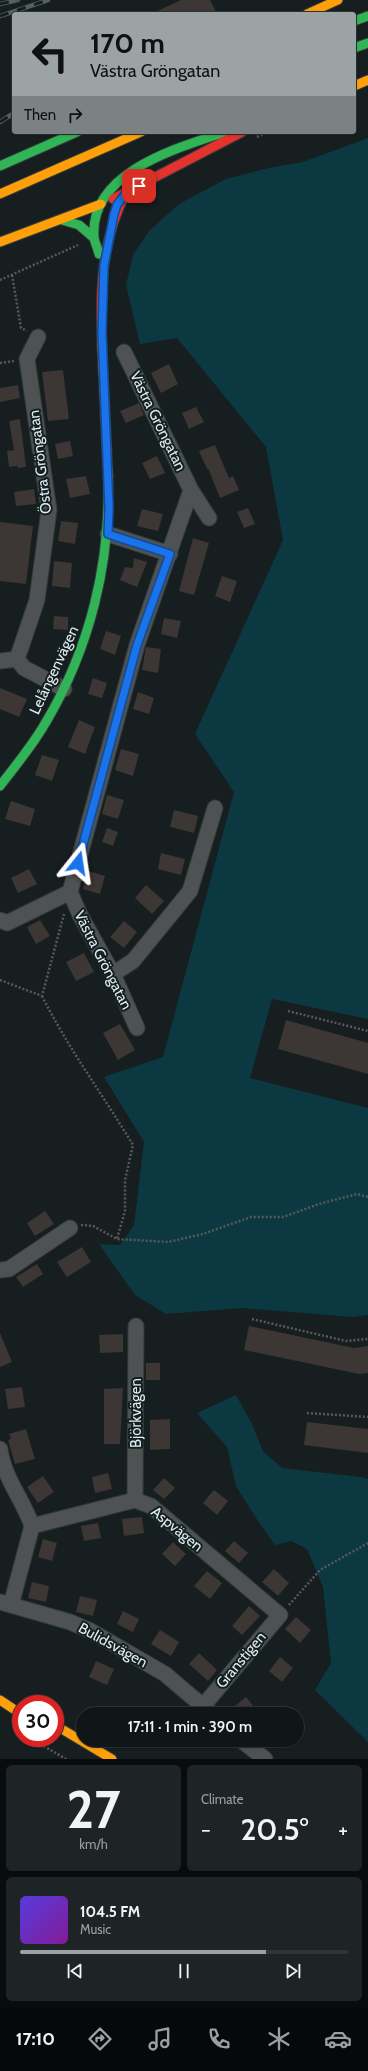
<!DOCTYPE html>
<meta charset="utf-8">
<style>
body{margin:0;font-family:Cabin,sans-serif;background:#1e2325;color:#f1f3f6;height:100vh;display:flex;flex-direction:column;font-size:15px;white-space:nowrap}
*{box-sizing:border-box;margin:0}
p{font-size:13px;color:#9c9fa2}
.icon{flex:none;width:22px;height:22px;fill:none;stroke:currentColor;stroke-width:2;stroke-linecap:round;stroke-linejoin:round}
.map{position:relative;height:1759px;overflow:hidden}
.panel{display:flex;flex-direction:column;gap:6px;padding:6px;background:#090c0d;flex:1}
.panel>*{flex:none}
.banner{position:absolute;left:12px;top:12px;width:344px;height:122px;border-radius:4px;box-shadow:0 1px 3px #0004,0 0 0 1px #303537;background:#9ba3a5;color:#111;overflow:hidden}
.speed{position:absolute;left:12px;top:1695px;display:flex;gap:8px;font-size:20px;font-weight:700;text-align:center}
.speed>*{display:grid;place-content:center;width:52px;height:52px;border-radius:50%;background:#101618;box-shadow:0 1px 3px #0004,0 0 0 1px #303537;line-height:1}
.speed .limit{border:6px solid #d22;background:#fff;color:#111}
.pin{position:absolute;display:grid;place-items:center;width:34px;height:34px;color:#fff;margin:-17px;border-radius:8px;box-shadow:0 2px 6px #0006}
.me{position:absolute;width:44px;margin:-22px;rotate:15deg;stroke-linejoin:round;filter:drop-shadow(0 0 3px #0008)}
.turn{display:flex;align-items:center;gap:14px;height:84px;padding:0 12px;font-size:18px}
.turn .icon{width:52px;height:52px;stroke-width:2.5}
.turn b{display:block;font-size:28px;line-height:34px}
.then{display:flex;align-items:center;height:38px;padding:0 12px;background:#0003;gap:8px;font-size:15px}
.big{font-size:30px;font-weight:600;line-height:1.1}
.panel .card{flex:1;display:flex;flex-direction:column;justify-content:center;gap:6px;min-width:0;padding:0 14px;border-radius:6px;background:#1e2325}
.panel .dial{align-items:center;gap:0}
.dial b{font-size:52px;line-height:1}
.song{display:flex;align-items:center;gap:12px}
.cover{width:48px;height:48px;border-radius:6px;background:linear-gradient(135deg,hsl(250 70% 55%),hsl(290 70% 35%))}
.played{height:4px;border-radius:2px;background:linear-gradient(90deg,#9ba3a5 75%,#303537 75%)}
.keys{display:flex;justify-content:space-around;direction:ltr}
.heat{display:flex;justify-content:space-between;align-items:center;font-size:22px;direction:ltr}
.panel .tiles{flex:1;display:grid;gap:6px;grid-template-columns:1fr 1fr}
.card:last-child{grid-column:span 2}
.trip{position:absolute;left:76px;top:1707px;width:228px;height:40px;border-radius:20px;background:#101618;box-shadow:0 1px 3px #0004,0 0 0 1px #303537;font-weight:600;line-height:40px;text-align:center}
.tab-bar{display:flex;height:64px;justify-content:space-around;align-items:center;background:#06090a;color:#9c9fa2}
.tab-bar .icon{width:28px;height:28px}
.tab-bar .selected{color:#9ba3a5}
.tab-bar b{font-size:18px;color:#f1f3f6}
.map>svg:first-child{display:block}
</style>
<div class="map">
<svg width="368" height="1759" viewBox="0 0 368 1759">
<rect width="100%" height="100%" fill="#161e20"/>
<path fill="#0c3842" d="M368,138V1019L272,999L250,1078L368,1108V1315L353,1317L242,1308L166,1314L135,1295L99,1244L120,1245L134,1225L144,1142L104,1077L163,1057L234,792L195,734L283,540L266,447L177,338L140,344L126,285L133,255L149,231L179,204L226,179L273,167L303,162Z
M236,1395L252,1424L263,1451L282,1468L361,1477L368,1479V1742L315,1690L331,1663L323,1587L307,1549L291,1541L275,1545L256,1518L236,1486L227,1447L197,1413Z"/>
<path fill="#3c3634" d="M181,0H210L217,14H151Z
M169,364L178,384L161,393L151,373Z
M63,370L69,419L48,421L42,372Z
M18,385L20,398L0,402V388Z
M139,403L144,415L126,423L120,411Z
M196,407L204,422L189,429L182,413Z
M20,419L26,467L18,468L17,466L9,467L7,451L14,450L9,421Z
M70,441L73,456L58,459L55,444Z
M215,445L229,478L233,476L239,490L220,498L208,468L207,469L199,451Z
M157,456L165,473L150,479L142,463Z
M86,476L90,494L70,498L66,479Z
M34,489L36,504L16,506L14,492Z
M248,508L255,524L244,528L237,512Z
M142,509L163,514L158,531L137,526Z
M61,521L78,523L75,544L58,541Z
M0,522L33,526L26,584L0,581Z
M193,538L209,543L194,595L179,591Z
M134,558L147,562L137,587L120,580L125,567L133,568Z
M54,561L72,563L70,588L52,586Z
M222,576L237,581L230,602L215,596Z
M54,616L68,617V630L53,629Z
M164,618L181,621L177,638L161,634Z
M106,631L121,636L115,655L100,649Z
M146,647L161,649L158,673L142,670Z
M93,678L107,683L102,698L88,694Z
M0,688L27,699L19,717L0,709Z
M138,692L154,698L149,714L133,709Z
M79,720L95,727L85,754L68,747Z
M121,749L139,754L133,776L115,770Z
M42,755L59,760L52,781L35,775Z
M107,795L124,800L118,819L102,814Z
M11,801L35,809L30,826L5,819Z
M174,810L198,816L194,833L170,827Z
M107,828L118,832L113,846L102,842Z
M161,853L185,859L181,875L158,869Z
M29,869L37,884L18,893L11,878Z
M88,871L105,876L100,894L83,889Z
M146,885L164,901L152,914L135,898Z
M40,920L50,936L36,944L27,927Z
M124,921L137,932L124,948L110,937Z
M84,953L94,972L76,981L66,962Z
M286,1020L368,1043V1074L278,1049Z
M120,1024L135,1050L118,1060L103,1033Z
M45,1211L54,1224L35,1236L27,1223Z
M82,1247L91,1262L67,1277L57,1262Z
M37,1264L43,1274L23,1287L16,1277Z
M249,1326L354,1348L368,1346V1373L359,1374L244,1350Z
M0,1333L12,1362L0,1367Z
M123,1334V1352L100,1353L99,1335Z
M146,1363H160V1380H146Z
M22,1387L25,1407L8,1409L5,1389Z
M123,1388L120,1444H104V1389Z
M170,1419V1449L150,1450V1420Z
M307,1422L368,1429V1453L304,1445Z
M26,1429L35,1459L15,1464L8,1440L11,1439L9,1434Z
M108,1473L112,1489L95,1493L92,1477Z
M43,1476L54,1492L38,1503L27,1487Z
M164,1478L175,1488L164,1499L153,1490Z
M214,1490L228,1501L217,1515L203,1503Z
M142,1517L144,1533L124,1536L122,1519Z
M98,1523L101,1538L84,1541L81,1526Z
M43,1539L57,1543L52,1561L38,1557Z
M234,1541L248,1553L239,1563L225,1551Z
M173,1542L186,1554L175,1566L162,1554Z
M274,1569L289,1583L278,1596L262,1582Z
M207,1571L222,1583L210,1599L194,1586Z
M32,1582L49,1586L46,1602L28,1598Z
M80,1596L97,1600L93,1616L76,1612Z
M249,1606L260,1616L242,1635L232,1626Z
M123,1611L139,1619L133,1632L117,1624Z
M296,1617L311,1630L300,1643L285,1629Z
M160,1630L179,1642L171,1656L151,1644Z
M199,1653L217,1670L208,1681L189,1664Z
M280,1657L293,1668L282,1682L269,1671Z
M96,1661L114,1669L107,1685L89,1677Z
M246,1697L260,1714H242L235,1706Z"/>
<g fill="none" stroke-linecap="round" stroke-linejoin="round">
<g stroke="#333a3c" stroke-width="17">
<path id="street" d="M124,352L191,490L209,518
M108,534L170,554
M17,659L37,600L49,510L27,359L38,337
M0,661L17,659L24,668L64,689
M0,920L7,923L70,892
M113,974L133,961L190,891L215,808
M137,1028L113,974L80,915L70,892L137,645L191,490
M0,1270L9,1269L70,1228
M0,1449C4,1479 23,1499 32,1526L11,1605
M135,1500L136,1326
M32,1526L135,1500L151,1506L280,1615L203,1706
M0,1602L70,1622L91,1631L165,1674L212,1714
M241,1740L265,1759"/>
</g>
<g stroke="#333a3c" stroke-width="11">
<path id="fast" d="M354,21L368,16
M354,48L368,43
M0,166L77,132
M62,220L79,225L94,238
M99,254C98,248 94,242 94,236C90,172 177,148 225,132
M0,786C16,765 33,745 46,722C90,648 111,562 108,476"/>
</g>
<g stroke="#333a3c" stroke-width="11">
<path id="slow" d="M307,14L338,0
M354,86L368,80
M0,194L141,132
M0,242L101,204
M102,345L108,476
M0,1700L21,1714
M55,1725L112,1759"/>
</g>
<g stroke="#333a3c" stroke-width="11">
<path id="jam" d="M113,199L242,132
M102,345C100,292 101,240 126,193"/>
</g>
<path stroke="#565a5b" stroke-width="2.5" stroke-dasharray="2 2" stroke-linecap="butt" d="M257,137L268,132
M12,275L21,328L27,331
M0,280L78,245
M0,363L14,361
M0,980L42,996L64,914
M42,996C68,1048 103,1095 133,1145L125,1180V1211L117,1239
M288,1011L368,1031
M81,1225L93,1226L117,1239L168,1242L203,1234L251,1217H283L319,1204L357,1194L368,1197
M252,1319L346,1341L368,1339
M307,1413L368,1417
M289,1605L320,1570L368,1543
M30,1738L66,1759"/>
<use href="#street" stroke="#4f5252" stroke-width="15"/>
<use href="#fast" stroke="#30b455" stroke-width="9"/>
<use href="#slow" stroke="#ff9f0a" stroke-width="9"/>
<use href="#jam" stroke="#e5322d" stroke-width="9"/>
<g stroke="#595e60" stroke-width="4.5">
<path id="rail" d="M0,4L18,0
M0,16L48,0
M0,122L14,113"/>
</g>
<use href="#rail" stroke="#132023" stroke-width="3" stroke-dasharray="9" stroke-linecap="butt"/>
</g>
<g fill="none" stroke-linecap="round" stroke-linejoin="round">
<g stroke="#114b97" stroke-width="10">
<path id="route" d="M78,863L137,645L170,554L108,534L109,508L102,333L104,266L114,214L117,205L126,193L139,186"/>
</g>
<use href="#route" stroke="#1a73e8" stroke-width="7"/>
</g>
<g text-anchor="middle" stroke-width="4" stroke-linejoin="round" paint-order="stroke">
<g font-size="15" fill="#e2eaec" stroke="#132023">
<text transform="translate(158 421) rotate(64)" y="5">Västra Gröngatan</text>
<text transform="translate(40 462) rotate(-97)" y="5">Östra Gröngatan</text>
<text transform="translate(54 670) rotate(-65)" y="5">Lelångenvägen</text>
<text transform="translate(103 960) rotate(63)" y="5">Västra Gröngatan</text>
<text transform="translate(136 1413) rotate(-90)" y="5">Björkvägen</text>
<text transform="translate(177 1529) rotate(39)" y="5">Aspvägen</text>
<text transform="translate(113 1645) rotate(29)" y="5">Bulidsvägen</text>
<text transform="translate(241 1660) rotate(-50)" y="5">Granstigen</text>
</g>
</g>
</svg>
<div class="speed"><div class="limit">30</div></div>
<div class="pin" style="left:139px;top:186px;background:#d93025"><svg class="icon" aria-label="arrive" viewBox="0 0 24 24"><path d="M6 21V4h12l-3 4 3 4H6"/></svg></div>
<svg class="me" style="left:78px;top:863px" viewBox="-20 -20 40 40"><path d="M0-17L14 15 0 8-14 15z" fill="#1a73e8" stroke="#fff" stroke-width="4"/></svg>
<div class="trip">17:11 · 1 min · 390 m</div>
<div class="banner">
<div class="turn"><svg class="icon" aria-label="left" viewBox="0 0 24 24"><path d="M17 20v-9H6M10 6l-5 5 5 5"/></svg><div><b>170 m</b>Västra Gröngatan</div></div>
<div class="then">Then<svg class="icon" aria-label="right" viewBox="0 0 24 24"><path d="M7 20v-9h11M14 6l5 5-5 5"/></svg></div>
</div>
</div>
<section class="panel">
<div class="tiles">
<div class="card dial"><b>27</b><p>km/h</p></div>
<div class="card"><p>Climate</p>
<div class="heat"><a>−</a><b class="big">20.5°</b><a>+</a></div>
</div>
<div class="card">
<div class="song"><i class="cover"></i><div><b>104.5 FM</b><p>Music</p></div></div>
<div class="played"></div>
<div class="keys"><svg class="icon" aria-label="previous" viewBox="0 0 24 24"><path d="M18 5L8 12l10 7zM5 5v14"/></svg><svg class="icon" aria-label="pause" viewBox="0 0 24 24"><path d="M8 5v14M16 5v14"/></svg><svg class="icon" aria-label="next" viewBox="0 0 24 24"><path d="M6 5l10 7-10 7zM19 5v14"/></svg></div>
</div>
</div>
</section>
<nav class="tab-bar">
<b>17:10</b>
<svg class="icon selected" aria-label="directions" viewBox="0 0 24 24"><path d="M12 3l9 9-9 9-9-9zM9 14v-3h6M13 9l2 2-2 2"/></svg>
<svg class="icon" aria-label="music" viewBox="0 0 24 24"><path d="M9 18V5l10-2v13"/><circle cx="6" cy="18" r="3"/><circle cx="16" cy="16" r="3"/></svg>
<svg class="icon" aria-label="phone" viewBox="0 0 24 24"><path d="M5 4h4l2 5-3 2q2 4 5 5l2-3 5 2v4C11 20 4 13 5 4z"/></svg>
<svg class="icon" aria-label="climate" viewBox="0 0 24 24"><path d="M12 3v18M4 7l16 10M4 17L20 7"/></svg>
<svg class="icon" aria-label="car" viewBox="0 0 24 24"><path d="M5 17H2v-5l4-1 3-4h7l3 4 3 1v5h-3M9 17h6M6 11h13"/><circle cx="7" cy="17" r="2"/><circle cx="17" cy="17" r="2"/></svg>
</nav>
